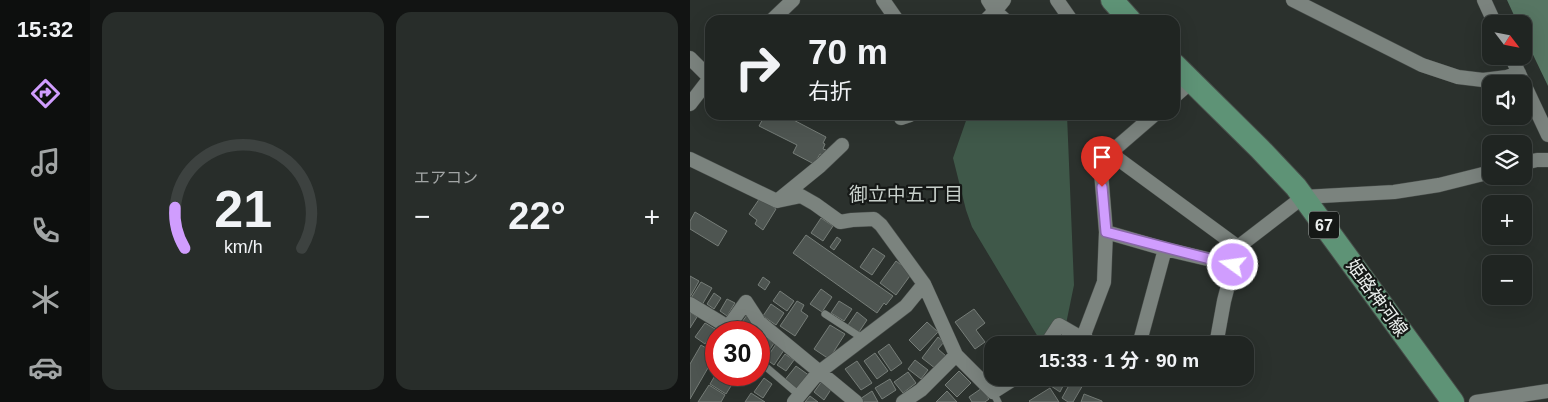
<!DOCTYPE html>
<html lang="ja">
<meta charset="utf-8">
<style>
body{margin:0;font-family:Arial,"Noto Sans JP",sans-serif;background:#282d2a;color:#f1f3f6;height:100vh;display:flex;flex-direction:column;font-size:19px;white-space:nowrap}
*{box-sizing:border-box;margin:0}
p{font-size:16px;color:#a2a5a5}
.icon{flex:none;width:28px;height:28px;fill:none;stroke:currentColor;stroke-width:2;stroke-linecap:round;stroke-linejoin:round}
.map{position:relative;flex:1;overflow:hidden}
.side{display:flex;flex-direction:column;gap:12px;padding:12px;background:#121413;width:600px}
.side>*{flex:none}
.guide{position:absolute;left:15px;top:15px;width:475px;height:105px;border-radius:15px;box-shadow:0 5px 20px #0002,0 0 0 1px #3d4240;background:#202522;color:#f1f3f6;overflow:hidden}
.needle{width:32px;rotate:122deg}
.controls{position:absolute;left:792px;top:15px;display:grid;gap:10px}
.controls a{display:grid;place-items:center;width:50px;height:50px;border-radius:10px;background:#202522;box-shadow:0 5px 20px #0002,0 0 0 1px #3d4240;font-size:25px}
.speed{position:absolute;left:15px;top:321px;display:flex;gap:10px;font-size:25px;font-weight:700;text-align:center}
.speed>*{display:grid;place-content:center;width:65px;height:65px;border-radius:50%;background:#202522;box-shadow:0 5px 20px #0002,0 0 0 1px #3d4240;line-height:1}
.speed .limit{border:8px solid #d22;background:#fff;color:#111}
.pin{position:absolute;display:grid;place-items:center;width:42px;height:42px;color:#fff;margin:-51px -21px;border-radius:50% 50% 50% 0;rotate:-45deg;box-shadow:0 0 5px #0007}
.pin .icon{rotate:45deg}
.me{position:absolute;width:55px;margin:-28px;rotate:284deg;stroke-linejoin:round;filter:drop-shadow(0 0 4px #0008)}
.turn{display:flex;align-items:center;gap:18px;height:105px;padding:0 20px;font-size:22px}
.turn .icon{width:65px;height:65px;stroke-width:2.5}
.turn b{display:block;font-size:35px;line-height:42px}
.big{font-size:38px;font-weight:700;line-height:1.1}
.side .tile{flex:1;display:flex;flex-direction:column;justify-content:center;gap:8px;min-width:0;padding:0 18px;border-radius:15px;background:#282d2a}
.side .dial{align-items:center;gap:0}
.dial svg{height:130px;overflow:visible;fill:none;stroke:#3d4240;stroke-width:7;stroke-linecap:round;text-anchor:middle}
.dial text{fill:#f1f3f6;stroke:none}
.heat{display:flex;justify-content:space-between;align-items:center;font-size:28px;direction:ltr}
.side .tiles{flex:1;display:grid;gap:12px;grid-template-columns:repeat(2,1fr)}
.trip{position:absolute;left:294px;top:336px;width:270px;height:50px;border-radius:15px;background:#202522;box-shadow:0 5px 20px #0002,0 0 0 1px #3d4240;font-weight:700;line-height:50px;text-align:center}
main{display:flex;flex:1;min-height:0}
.dock{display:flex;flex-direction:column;width:90px;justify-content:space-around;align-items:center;background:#0d0f0e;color:#a2a5a5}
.dock .icon{width:35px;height:35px}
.dock .selected{color:#d09dfe}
.dock b{font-size:22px;color:#f1f3f6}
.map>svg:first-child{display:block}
</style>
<main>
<nav class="dock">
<b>15:32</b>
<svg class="icon selected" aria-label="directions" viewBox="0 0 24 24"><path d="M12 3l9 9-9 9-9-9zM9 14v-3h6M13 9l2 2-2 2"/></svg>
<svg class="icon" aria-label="music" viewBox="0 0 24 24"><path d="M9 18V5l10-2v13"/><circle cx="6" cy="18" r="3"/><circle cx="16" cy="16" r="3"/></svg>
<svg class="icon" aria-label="phone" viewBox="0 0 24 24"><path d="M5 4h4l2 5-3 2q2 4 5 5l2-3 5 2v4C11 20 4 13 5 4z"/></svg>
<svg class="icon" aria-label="climate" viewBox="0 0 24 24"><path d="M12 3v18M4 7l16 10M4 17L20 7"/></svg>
<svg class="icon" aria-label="car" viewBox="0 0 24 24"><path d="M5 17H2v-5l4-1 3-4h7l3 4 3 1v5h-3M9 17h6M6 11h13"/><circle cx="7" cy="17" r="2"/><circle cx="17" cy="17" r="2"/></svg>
</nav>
<section class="side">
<div class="tiles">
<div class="tile dial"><svg viewBox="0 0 100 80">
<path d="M14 69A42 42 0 1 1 86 69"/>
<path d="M14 69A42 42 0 0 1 8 44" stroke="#d09dfe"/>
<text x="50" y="56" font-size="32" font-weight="700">21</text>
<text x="50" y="72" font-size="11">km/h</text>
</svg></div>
<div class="tile"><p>エアコン</p>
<div class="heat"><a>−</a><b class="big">22°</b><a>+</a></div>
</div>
</div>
</section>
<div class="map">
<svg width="858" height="402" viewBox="0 0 858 402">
<rect width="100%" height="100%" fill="#2b312d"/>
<path fill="#3f5849" d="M278,115H377L384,285L376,324L367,318L351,342L282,227L276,210L263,158Z"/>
<path fill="#577663" d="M817,0H858V86L834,36V24H828Z"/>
<path fill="#4e5551" stroke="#767d78" d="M75,115H94L136,137L133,143L135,144L133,149L136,150L133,155L130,154L124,164L103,153L107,145L69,126Z
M70,198L86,209L73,230L65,224L67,220L59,214Z
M5,212L37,231L28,246L0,229V221Z
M131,218L143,226L133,241L121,233Z
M116,235L203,296L196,305L194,303L187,313L103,253Z
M147,237L151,240L144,250L140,247Z
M183,248L195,256L182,275L170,267Z
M206,261L222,273L206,295L190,283Z
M0,276L9,281L0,297Z
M73,277L80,282L75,290L68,285Z
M11,282L22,288L12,305L1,298Z
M131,289L142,297L132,312L120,304Z
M90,291L104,301L97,311L83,301Z
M24,293L31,298L24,309L17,304Z
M37,299L45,303L37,316L30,311Z
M107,301L114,305L111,311L118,316L105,336L90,326Z
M149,301L162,309L154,321L141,313Z
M81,304L94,313L86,325L73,316Z
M284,309L295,323L286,330L295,342L285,349L265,322Z
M0,312L7,317L0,328Z
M167,312L177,320L169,332L158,325Z
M57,315L73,327L69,333L45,332Z
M237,322L248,332L230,351L219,340Z
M15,323L25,329L15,344L5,337Z
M140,325L155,334L139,359L124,349Z
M28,329L34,332H26V348L19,344Z
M73,336L84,343L73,360L69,357V342Z
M248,337L254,342L248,349L256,356L246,369L232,358Z
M86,344L94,350L84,365L76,359Z
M199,344L212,363L201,371L188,352Z
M11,345L26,354L0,399V364Z
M185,353L198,371L187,379L174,361Z
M95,354L104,360L96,371L87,365Z
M225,360L238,370L231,379L218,369Z
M167,361L182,383L171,390L155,369Z
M106,366L120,376L108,392L94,381Z
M269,371L281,383L267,397L255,385Z
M218,372L226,383L213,393L204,382Z
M26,374L34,375L44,381L36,394L20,384Z
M48,375H64L58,384L47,377Z
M74,378L82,384L73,398L64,392Z
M383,378H397L383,402H378L372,398Z
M200,379L206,390L192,399L185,388Z
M366,379L374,384L370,392L361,386Z
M132,381L142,388L134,400L124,392Z
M19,385L35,395L31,402H8Z
M292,388L299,399L295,402H282L279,397Z
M360,388L369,402H340L339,401Z
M182,391L188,402H172L170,399Z
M257,391L267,402H246Z
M61,393L75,402H55Z
M394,394L412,401V402H391Z
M120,396L128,402H115Z"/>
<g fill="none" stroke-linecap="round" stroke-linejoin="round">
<g stroke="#474c49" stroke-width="8">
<path id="lane" d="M135,314L172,338
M69,361L109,395
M303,392L308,402"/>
</g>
<g stroke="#474c49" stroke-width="15">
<path id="street" d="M193,0L207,20
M298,0L305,11L314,0
M367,0L381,20
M603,0L732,65L768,77L793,80L817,77L829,73
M794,0L805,24
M82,20L103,0
M296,20L305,11L315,20
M821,56L832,80
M0,58L20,78
M834,84L858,135
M485,96L502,81
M0,104L20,78
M464,115L420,153L548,247
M211,118L220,115
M0,159L87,201L130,166L152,145
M834,163L847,160H858
M87,201L111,196L125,204L150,222L162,220L184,219L191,225L234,284
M416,232L475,249
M0,304L38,327L56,302L69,322L166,402
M395,340V332L414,282L416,232L411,172L420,153
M356,345L369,325L400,343
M449,345L475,249L543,265
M526,345L534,301L548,247L613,197L704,192L749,185L801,172
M104,402L128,373L216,306L234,284L266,355L303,392L325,378
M213,402L231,390L266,355
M786,402L858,391"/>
</g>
<g stroke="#474c49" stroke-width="24">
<path id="primary" d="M422,0L440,20
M485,65L570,149L606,187L763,402"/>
</g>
<use href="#lane" stroke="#7b837e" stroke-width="7"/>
<use href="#street" stroke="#7b837e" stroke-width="14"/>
<use href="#primary" stroke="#5e9376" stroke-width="22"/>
</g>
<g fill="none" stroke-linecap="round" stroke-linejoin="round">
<g stroke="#8766a5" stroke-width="12">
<path id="route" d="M412,187L416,232L543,265"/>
</g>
<use href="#route" stroke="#d09dfe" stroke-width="9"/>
</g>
<g text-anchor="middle" stroke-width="4.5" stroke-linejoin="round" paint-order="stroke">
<rect fill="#151816" stroke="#abaeac" stroke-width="1" x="619" y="211.5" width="30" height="27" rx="4"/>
<g font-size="16" font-weight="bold" fill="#ebefed">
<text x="634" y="231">67</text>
</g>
<g font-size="18" fill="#ebefed" stroke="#151816">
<text transform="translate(687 298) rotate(54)" y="6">姫路神河線</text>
</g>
<g font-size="19" fill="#c7cfca" stroke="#151816">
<text x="216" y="201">御立中五丁目</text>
</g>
</g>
</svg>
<div class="controls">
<a><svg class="needle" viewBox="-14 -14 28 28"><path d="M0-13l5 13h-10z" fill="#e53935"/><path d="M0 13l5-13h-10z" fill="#a2a5a5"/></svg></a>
<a><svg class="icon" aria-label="sound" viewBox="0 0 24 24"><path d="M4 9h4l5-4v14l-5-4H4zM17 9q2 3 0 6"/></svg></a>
<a><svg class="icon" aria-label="layers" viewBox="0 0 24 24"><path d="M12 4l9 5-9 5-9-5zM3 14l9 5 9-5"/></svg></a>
<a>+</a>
<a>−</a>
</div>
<div class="speed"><div class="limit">30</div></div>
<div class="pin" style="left:412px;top:187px;background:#d93025"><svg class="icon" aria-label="arrive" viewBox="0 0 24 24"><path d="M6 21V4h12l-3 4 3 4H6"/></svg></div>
<svg class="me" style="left:543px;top:265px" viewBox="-20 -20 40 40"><circle r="17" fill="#d09dfe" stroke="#fff" stroke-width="3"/><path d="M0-11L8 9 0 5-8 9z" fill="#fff"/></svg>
<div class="trip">15:33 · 1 分 · 90 m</div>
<div class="guide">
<div class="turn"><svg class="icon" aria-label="right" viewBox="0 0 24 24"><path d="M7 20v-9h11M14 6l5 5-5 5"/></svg><div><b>70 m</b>右折</div></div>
</div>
</div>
</main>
